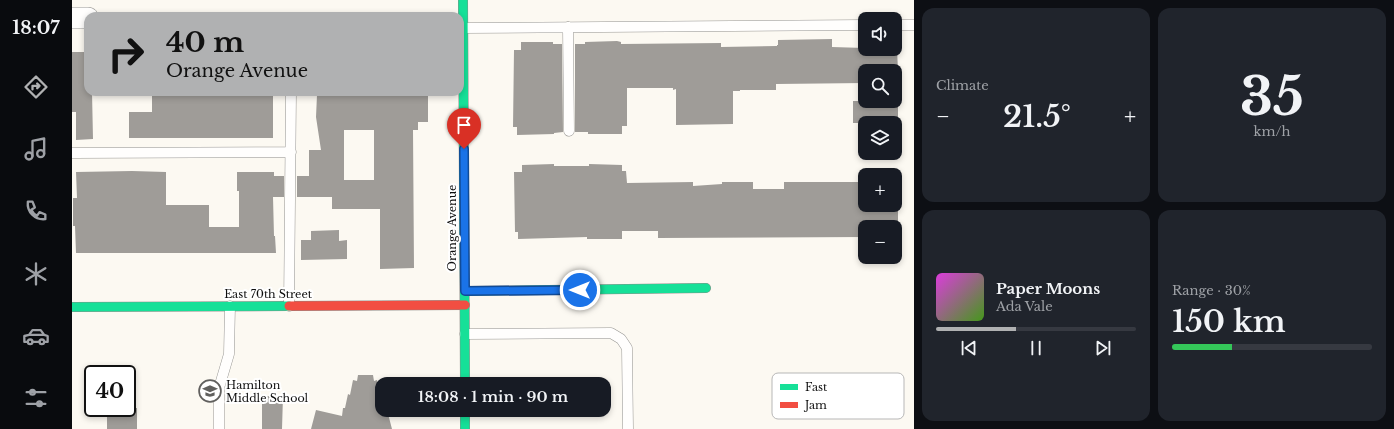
<!DOCTYPE html>
<meta charset="utf-8">
<style>
body{margin:0;font-family:"Libre Baskerville",serif;background:#20242c;color:#f1f3f6;height:100vh;display:flex;flex-direction:column;font-size:15px;white-space:nowrap}
*{box-sizing:border-box;margin:0}
p{font-size:13px;color:#9ea1a6}
.icon{flex:none;width:22px;height:22px;fill:none;stroke:currentColor;stroke-width:2;stroke-linecap:round;stroke-linejoin:round}
.map{position:relative;flex:1;overflow:hidden}
.details{display:flex;flex-direction:column;gap:8px;padding:8px;background:#0d0f14;width:480px}
.details>*{flex:none}
.top-card{position:absolute;left:12px;top:12px;width:380px;height:84px;border-radius:12px;box-shadow:0 2px 6px #0003;background:#b0b1b2;color:#111;overflow:hidden}
.buttons{position:absolute;left:786px;top:12px;display:grid;gap:8px}
.buttons a{display:grid;place-items:center;width:44px;height:44px;border-radius:8px;background:#171b24;box-shadow:0 2px 6px #0003;font-size:20px}
.speed{position:absolute;left:12px;top:365px;display:flex;gap:8px;font-size:20px;font-weight:700;text-align:center}
.speed>*{display:grid;place-content:center;width:52px;height:52px;border-radius:50%;background:#171b24;box-shadow:0 2px 6px #0003;line-height:1}
.speed .limit{border:2px solid #111;border-radius:6px;background:#fff;color:#111}
.pin{position:absolute;display:grid;place-items:center;width:34px;height:34px;color:#fff;margin:-41px -17px;border-radius:50% 50% 50% 0;rotate:-45deg;box-shadow:0 0 4px #0007}
.pin .icon{rotate:45deg}
.me{position:absolute;width:44px;margin:-22px;rotate:270deg;stroke-linejoin:round;filter:drop-shadow(0 0 3px #0008)}
.turn{display:flex;align-items:center;gap:14px;height:84px;padding:0 16px;font-size:18px}
.turn .icon{width:52px;height:52px;stroke-width:2.5}
.turn b{display:block;font-size:28px;line-height:34px}
.big{font-size:30px;font-weight:600;line-height:1.1}
.details .tile{flex:1;display:flex;flex-direction:column;justify-content:center;gap:6px;min-width:0;padding:0 14px;border-radius:12px;background:#20242c}
.details .dial{align-items:center;gap:0}
.dial b{font-size:52px;line-height:1}
.song{display:flex;align-items:center;gap:12px}
.cover{width:48px;height:48px;border-radius:6px;background:linear-gradient(135deg,hsl(300 70% 55%),hsl(100 70% 35%))}
.played{height:4px;border-radius:2px;background:linear-gradient(90deg,#b0b1b2 40%,#363941 40%)}
.keys{display:flex;justify-content:space-around;direction:ltr}
.heat{display:flex;justify-content:space-between;align-items:center;font-size:22px;direction:ltr}
.charge{height:6px;border-radius:3px;background:linear-gradient(90deg,#34c759 30%,#363941 0)}
.details .tiles{flex:1;display:grid;gap:8px;grid-template-columns:repeat(2,1fr)}
.trip{position:absolute;left:303px;top:377px;width:236px;height:40px;border-radius:12px;background:#171b24;box-shadow:0 2px 6px #0003;font-weight:600;line-height:40px;text-align:center}
main{display:flex;flex:1;min-height:0}
.menu{display:flex;flex-direction:column;width:72px;justify-content:space-around;align-items:center;background:#090b0e;color:#9ea1a6}
.menu .icon{width:28px;height:28px}
.menu .on{color:#b0b1b2}
.menu b{font-size:18px;color:#f1f3f6}
.map>svg:first-child{display:block}
</style>
<main>
<nav class="menu">
<b>18:07</b>
<svg class="icon on" aria-label="directions" viewBox="0 0 24 24"><path d="M12 3l9 9-9 9-9-9zM9 14v-3h6M13 9l2 2-2 2"/></svg>
<svg class="icon" aria-label="music" viewBox="0 0 24 24"><path d="M9 18V5l10-2v13"/><circle cx="6" cy="18" r="3"/><circle cx="16" cy="16" r="3"/></svg>
<svg class="icon" aria-label="phone" viewBox="0 0 24 24"><path d="M5 4h4l2 5-3 2q2 4 5 5l2-3 5 2v4C11 20 4 13 5 4z"/></svg>
<svg class="icon" aria-label="climate" viewBox="0 0 24 24"><path d="M12 3v18M4 7l16 10M4 17L20 7"/></svg>
<svg class="icon" aria-label="car" viewBox="0 0 24 24"><path d="M5 17H2v-5l4-1 3-4h7l3 4 3 1v5h-3M9 17h6M6 11h13"/><circle cx="7" cy="17" r="2"/><circle cx="17" cy="17" r="2"/></svg>
<svg class="icon" aria-label="filters" viewBox="0 0 24 24"><path d="M4 7h16M4 17h16"/><circle cx="9" cy="7" r="2"/><circle cx="15" cy="17" r="2"/></svg>
</nav>
<div class="map">
<svg width="842" height="429" viewBox="0 0 842 429">
<rect width="100%" height="100%" fill="#fcf9f2"/>
<path fill="#9f9c98" fill-rule="evenodd" d="M760,39V47L825,49L826,71H793V83L704,84V90H668V91H661V124L604,125V89L601,90V88H555V126H550V134H516V132H503V44H513V42L545,41L549,42V44L649,43V47L705,46V45H706V40Z
M449,42H481V44H490L491,132L482,133V134L445,135V127H441L442,50H449Z
M0,52H16V92H20L21,139L4,140V112H0Z
M80,92H201V138H57V112H80Z
M323,92H356V122H346V130H341L342,268L308,269V209H260V197H225V176H237V150H249L244,117L245,95L323,94ZM272,130H302V180H272Z
M781,101H826V123H781Z
M482,164V166H517V164L550,165V171H554L555,183L621,182V186L650,184V182H681V189H712V182H793V205H826V227H793V237L586,238V231H550V239H515V237L446,239V232H443L442,172H450V165Z
M60,171L94,172V205H137V227H167V191H165V172H202V176H212V197H201L202,236H203L204,253H4L3,226H1V198H5L4,172Z
M267,230V241L275,240V259L229,260V240H239V231Z
M286,375H301L302,381L305,380L310,399V410H315L320,429H239L244,410L270,416L271,408H273L276,394L278,395L281,380L285,381Z
M190,396H211L210,429H190Z
M35,408H65V429H35Z"/>
<g fill="none" stroke-linecap="round" stroke-linejoin="round">
<g stroke="#959491" stroke-width="11">
<path id="lane" d="M823,25H842
M496,27L497,131
M391,28L793,25
M0,153L219,152
M217,306L219,92
M393,334L539,333L549,339L555,348L556,429
M147,429V388L157,354L158,306"/>
</g>
<g stroke="#959491" stroke-width="22">
<path id="street" d="M0,18H16"/>
</g>
<g stroke="#8c8a87" stroke-width="10">
<path id="fast" d="M391,0L393,384
M393,291L634,288
M0,307L217,306
M393,410V429"/>
</g>
<g stroke="#8c8a87" stroke-width="10">
<path id="jam" d="M217,306L393,305"/>
</g>
<use href="#lane" stroke="#fffefd" stroke-width="10"/>
<use href="#street" stroke="#fffefd" stroke-width="21"/>
<use href="#fast" stroke="#16e098" stroke-width="9"/>
<use href="#jam" stroke="#f24e42" stroke-width="9"/>
</g>
<g fill="none" stroke-linecap="round" stroke-linejoin="round">
<g stroke="#114b97" stroke-width="10">
<path id="route" d="M392,149L393,291L508,290"/>
</g>
<use href="#route" stroke="#1a73e8" stroke-width="7"/>
</g>
<defs>
<g id="school-ring" transform="scale(1.15)"><circle r="9.5" fill="#fff" stroke="#61605e" stroke-width="1.5"/><path d="M0-5L7-2L0 1L-7-2ZM-4 1L0 2.5L4 1V4Q0 6-4 4Z" fill="#61605e"/></g>
</defs>
<g fill-rule="evenodd">
<use href="#school-ring" x="138" y="391"/>
</g>
<g text-anchor="middle" stroke-width="4" stroke-linejoin="round" paint-order="stroke">
<g font-size="11" fill="#0e0e0e" stroke="#fff">
<text transform="translate(380 228) rotate(-90)" y="4">Orange Avenue</text>
<text x="196" y="298">East 70th Street</text>
</g>
<g font-size="11" fill="#0e0e0e" stroke="#fff" text-anchor="start">
<text x="154" y="389">Hamilton<tspan x="154" dy="13">Middle School</tspan></text>
</g>
</g>
<rect x="700" y="373" width="132" height="46" rx="6" fill="#fff" stroke="#b7b7b7" stroke-width="1"/>
<rect x="708" y="384" width="18" height="6" fill="#16e098"/>
<rect x="708" y="402" width="18" height="6" fill="#f24e42"/>
<g font-size="11" fill="#0e0e0e">
<text x="733" y="391">Fast</text>
<text x="733" y="409">Jam</text>
</g>
</svg>
<div class="buttons">
<a><svg class="icon" aria-label="sound" viewBox="0 0 24 24"><path d="M4 9h4l5-4v14l-5-4H4zM17 9q2 3 0 6"/></svg></a>
<a><svg class="icon" aria-label="search" viewBox="0 0 24 24"><circle cx="10" cy="10" r="6"/><path d="M15 15l6 6"/></svg></a>
<a><svg class="icon" aria-label="layers" viewBox="0 0 24 24"><path d="M12 4l9 5-9 5-9-5zM3 14l9 5 9-5"/></svg></a>
<a>+</a>
<a>−</a>
</div>
<div class="speed"><div class="limit">40</div></div>
<div class="pin" style="left:392px;top:149px;background:#d93025"><svg class="icon" aria-label="arrive" viewBox="0 0 24 24"><path d="M6 21V4h12l-3 4 3 4H6"/></svg></div>
<svg class="me" style="left:508px;top:290px" viewBox="-20 -20 40 40"><circle r="17" fill="#1a73e8" stroke="#fff" stroke-width="3"/><path d="M0-11L8 9 0 5-8 9z" fill="#fff"/></svg>
<div class="trip">18:08 · 1 min · 90 m</div>
<div class="top-card">
<div class="turn"><svg class="icon" aria-label="right" viewBox="0 0 24 24"><path d="M7 20v-9h11M14 6l5 5-5 5"/></svg><div><b>40 m</b>Orange Avenue</div></div>
</div>
</div>
<section class="details">
<div class="tiles">
<div class="tile"><p>Climate</p>
<div class="heat"><a>−</a><b class="big">21.5°</b><a>+</a></div>
</div>
<div class="tile dial"><b>35</b><p>km/h</p></div>
<div class="tile">
<div class="song"><i class="cover"></i><div><b>Paper Moons</b><p>Ada Vale</p></div></div>
<div class="played"></div>
<div class="keys"><svg class="icon" aria-label="previous" viewBox="0 0 24 24"><path d="M18 5L8 12l10 7zM5 5v14"/></svg><svg class="icon" aria-label="pause" viewBox="0 0 24 24"><path d="M8 5v14M16 5v14"/></svg><svg class="icon" aria-label="next" viewBox="0 0 24 24"><path d="M6 5l10 7-10 7zM19 5v14"/></svg></div>
</div>
<div class="tile"><p>Range · 30%</p><b class="big">150 km</b><div class="charge"></div></div>
</div>
</section>
</main>
